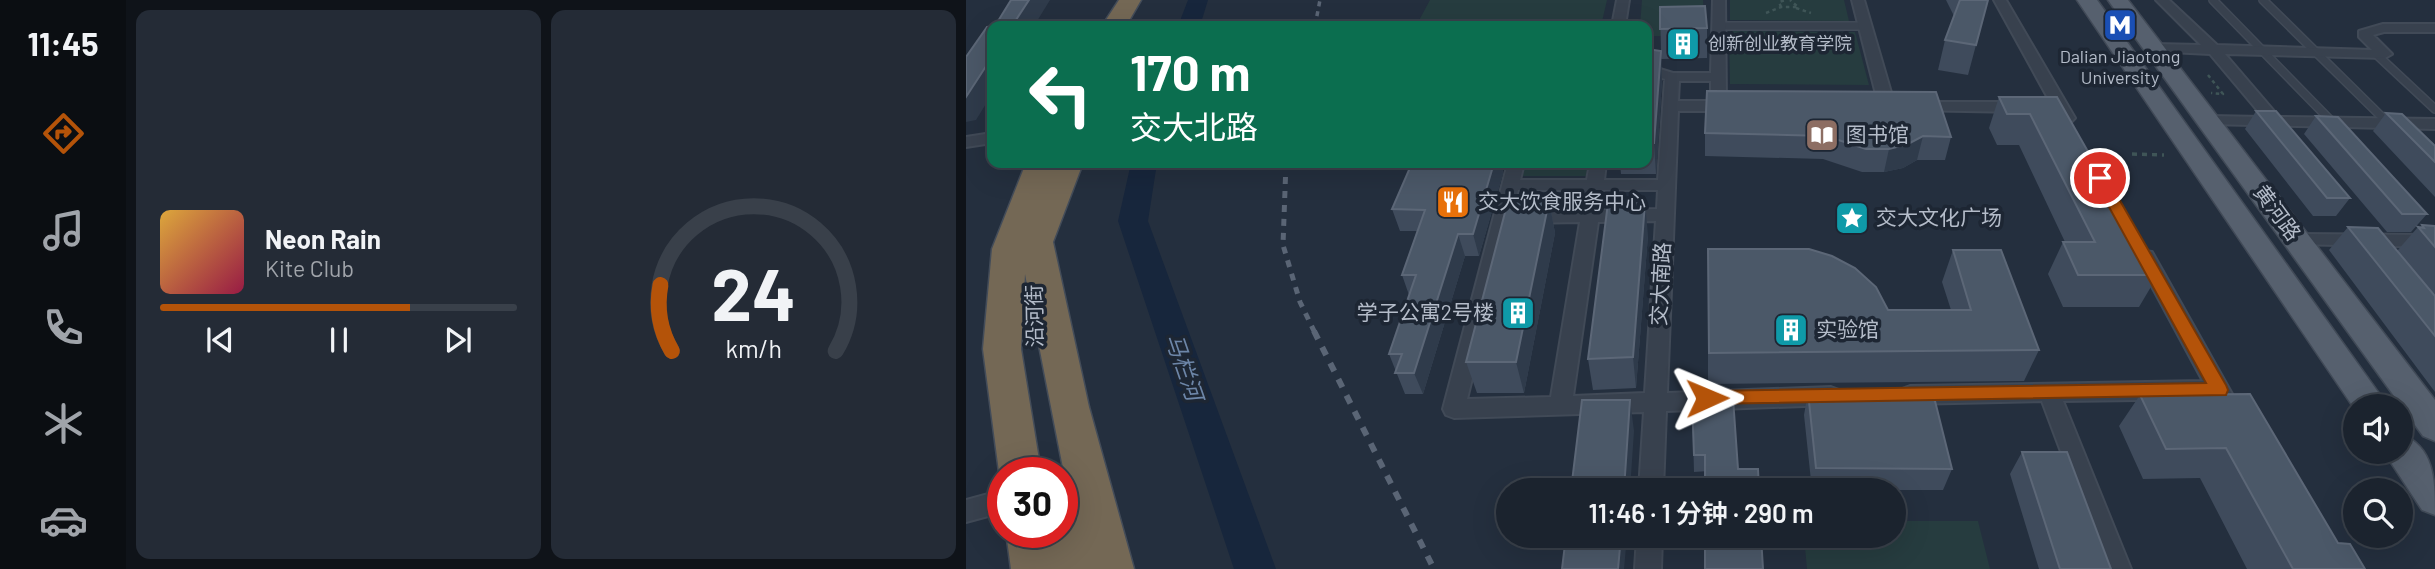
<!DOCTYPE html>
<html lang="zh">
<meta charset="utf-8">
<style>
body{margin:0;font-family:Barlow,"Noto Sans SC",sans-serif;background:#242b36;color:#f1f3f6;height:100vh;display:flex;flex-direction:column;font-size:26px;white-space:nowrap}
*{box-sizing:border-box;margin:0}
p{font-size:23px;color:#a0a4aa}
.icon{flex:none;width:38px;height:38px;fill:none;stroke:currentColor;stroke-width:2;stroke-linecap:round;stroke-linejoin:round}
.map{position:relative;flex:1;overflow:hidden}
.details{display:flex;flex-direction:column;gap:10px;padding:10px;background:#0f1319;width:840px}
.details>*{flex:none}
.top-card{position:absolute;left:21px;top:21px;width:665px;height:147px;border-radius:14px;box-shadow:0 7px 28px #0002,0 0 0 2px #39404a;background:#0b6e4f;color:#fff;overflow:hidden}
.tools{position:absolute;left:1377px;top:394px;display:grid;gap:14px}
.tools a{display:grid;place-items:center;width:70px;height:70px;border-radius:50%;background:#1b232e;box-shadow:0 7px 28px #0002,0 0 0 2px #39404a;font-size:35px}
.speed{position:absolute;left:21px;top:457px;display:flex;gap:14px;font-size:35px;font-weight:700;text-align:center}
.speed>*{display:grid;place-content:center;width:91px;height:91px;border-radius:50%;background:#1b232e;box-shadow:0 7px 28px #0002,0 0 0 2px #39404a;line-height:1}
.speed .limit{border:10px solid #d22;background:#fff;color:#111}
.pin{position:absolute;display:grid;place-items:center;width:60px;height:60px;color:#fff;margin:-30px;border:4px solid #fff;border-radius:50%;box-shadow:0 2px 7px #0007}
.me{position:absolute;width:77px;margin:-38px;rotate:89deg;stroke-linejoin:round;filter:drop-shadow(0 0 5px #0008)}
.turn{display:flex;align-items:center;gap:24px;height:147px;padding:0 28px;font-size:32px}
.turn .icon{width:91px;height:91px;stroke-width:2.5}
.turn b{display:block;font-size:49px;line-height:60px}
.details .tile{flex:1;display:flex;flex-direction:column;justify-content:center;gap:10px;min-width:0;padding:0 24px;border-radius:14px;background:#242b36}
.details .dial{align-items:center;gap:0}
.dial svg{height:182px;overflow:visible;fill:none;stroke:#39404a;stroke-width:7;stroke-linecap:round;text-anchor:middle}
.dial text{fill:#f1f3f6;stroke:none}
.song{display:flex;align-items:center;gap:21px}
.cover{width:84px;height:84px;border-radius:10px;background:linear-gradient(135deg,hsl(40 70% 55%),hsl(340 70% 35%))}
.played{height:7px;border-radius:4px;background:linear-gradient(90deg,#b45309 70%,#39404a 70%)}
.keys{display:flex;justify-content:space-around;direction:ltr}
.details .tiles{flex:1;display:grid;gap:10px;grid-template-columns:repeat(2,1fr)}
.trip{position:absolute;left:530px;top:478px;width:410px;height:70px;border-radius:35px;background:#1b232e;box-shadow:0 7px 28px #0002,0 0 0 2px #39404a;font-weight:600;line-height:70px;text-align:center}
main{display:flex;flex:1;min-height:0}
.dock{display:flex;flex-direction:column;width:126px;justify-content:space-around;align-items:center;background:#0b0e12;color:#a0a4aa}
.dock .icon{width:49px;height:49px}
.dock .selected{color:#b45309}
.dock b{font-size:32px;color:#f1f3f6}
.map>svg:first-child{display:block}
</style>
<main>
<nav class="dock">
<b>11:45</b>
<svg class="icon selected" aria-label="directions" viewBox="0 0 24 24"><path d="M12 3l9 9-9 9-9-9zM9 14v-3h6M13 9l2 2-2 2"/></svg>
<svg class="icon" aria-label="music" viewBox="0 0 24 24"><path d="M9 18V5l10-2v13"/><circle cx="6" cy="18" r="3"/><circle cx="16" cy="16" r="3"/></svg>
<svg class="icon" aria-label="phone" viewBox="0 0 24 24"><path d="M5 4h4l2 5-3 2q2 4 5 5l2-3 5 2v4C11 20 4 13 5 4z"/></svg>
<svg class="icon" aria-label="climate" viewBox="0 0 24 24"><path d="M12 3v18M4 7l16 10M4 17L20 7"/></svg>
<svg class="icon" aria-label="car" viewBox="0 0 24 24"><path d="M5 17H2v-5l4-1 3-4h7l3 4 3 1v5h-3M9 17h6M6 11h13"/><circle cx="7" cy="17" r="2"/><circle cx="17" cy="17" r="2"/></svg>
</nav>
<section class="details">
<div class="tiles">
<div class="tile">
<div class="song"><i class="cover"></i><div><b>Neon Rain</b><p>Kite Club</p></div></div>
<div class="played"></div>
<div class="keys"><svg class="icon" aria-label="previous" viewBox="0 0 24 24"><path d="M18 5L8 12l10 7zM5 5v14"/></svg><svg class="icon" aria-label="pause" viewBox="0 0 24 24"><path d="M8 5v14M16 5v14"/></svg><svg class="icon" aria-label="next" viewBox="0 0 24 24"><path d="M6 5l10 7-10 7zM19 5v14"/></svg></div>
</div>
<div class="tile dial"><svg viewBox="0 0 100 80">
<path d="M14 69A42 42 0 1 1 86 69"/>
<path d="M14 69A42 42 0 0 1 9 40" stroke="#b45309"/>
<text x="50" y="56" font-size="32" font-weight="700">24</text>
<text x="50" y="72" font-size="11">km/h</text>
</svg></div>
</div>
</section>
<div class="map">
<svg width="1469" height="569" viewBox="0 0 1469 569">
<rect width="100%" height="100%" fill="#242f3e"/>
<path fill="#263c3f" d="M464,0H641L635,26H450Z
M676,0H737L739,36H681V26H674Z
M764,0H878L883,21L764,20Z
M763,31L889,32L903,85L764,84Z
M558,163H622L620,176H555Z
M928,521H1012L1024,569H841L838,536H928Z"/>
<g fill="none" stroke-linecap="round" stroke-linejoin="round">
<path fill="#17263c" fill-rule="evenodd" d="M222,0H242L234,26H212Z
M165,163H191L182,221L310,569H268L152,221Z"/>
<g stroke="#414a57" stroke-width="10">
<path id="lane" d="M1247,0L1369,125
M1297,0L1424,125
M753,26H899
M1410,54L1469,109"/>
</g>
<g stroke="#414a57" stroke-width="4">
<path id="street" d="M651,0H663L659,26H646Z
M747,0H759L760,101L772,106L764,111H712L701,393L865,387L873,390L876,396L873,402L865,405L700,411L697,490H673L678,412L488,418L480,415L477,409L542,163H558L554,180H621L624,163H640L638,180H692L699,79L681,74V65L707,73H745ZM713,81H745V101H712ZM552,190H619L616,210L560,211L551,217L560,223L614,222L585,397L501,399ZM636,190H692L691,209L634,210ZM690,221L679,393L607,396L632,222Z
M886,0H898L929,106L926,109H916L913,106Z
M1028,0H1040L1109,118L1106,121L1101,123L1093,118Z
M1190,0H1203L1251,45L1406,50L1393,37V31L1417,24H1469V32H1418L1407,35L1426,54L1419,58L1259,54L1313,117L1469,119V129L1239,124V118L1244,116L1297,117L1244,54L1184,51L1182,48L1189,44L1235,45Z
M948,102H1055L1063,107L1055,112L943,110V104Z
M26,133V143L0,147V137Z
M1331,234L1469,235V247L1325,244L1322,240Z
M1179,251L1186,252L1279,417L1276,424L1268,426L1260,424L1247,399L1097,401L1165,569H1139L1076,401L944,404L936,401L933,395L936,389L944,386L1237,381L1170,257Z
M37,490V512L0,522V500Z
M671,536H696L695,569H669Z"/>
</g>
<g stroke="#414a57" stroke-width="3">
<path id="primary" d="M1111,0H1131L1422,406H1390V411Z
M1142,0H1162L1469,400V441L1457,436Z
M1435,434C1469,447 1469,482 1469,515L1456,510L1418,452H1435Z"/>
</g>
<g stroke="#434c59" stroke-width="3">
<path id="highway" d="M153,0H175L160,26H136Z
M60,163H117L87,242L123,407L168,569H45L40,532H96V477L99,478L59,274L55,349L75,472H37V481L33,472L17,349L26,249Z"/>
</g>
<path stroke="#3f5557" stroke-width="2.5" stroke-dasharray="3.5 3.5" stroke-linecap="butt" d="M815,7L813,2L820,0
M830,8L845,13
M800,13L815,7H832L824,0
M1242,75L1257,94L1245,93"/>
<path stroke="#3f5557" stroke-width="3.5" stroke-dasharray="5 5" stroke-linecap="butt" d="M1166,154L1198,155"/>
<use href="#lane" stroke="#38414e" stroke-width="7"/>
<use href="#street" fill="#38414e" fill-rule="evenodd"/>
<use href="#primary" fill="#56606e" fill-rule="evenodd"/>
<use href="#highway" fill="#746855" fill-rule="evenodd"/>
<path stroke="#5a6575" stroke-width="3.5" stroke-dasharray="5 5" stroke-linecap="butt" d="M349,26L354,0"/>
<path stroke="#5a6575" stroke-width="5" stroke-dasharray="7 7" stroke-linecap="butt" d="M320,163L317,245L334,302L349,333"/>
<path stroke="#5a6575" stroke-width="6" stroke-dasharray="9 9" stroke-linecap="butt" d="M348,331L468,569"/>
</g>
<path fill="#3f4b5c" d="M980,0H1022L1002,75L972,70L979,40L988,16Z
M694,7L741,28V58L695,59L696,81L690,174H655L654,163H681V49L695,51Z
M1033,97H1091L1192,275L1173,307H1097L1082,274L1097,242H1099L1053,145H1031L1023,128Z
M1290,111L1384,198L1370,216H1347L1279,129Z
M1420,113L1469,146V197L1407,131Z
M1350,116L1461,214L1445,232H1421L1338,134Z
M739,133L985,137L979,160H951L937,168L918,172H896L857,159L739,156Z
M446,163H535L537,173L513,256H499L457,394H439L423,354L443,295L436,275L451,231H434L426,209Z
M583,201L589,233L558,393H511L500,362Z
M1456,225L1469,226V392L1363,250L1382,227L1431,251L1452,227H1454Z
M682,235L670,388L627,390L622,359Z
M742,249L922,310H985L976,282L987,250L1073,350L1058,381L742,384Z
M842,392L986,469L977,490H846L838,415Z
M1284,394L1372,543L1399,569H1281L1234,478L1177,479L1153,426L1174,395Z
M726,399L772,469L728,472Z
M1056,452L1145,569H1073L1044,474Z"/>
<path fill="#2f3b4b" d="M63,0H84L68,26H46Z
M695,51L696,81L690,174L688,143Z
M26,57V94L10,120L0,122V97Z
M957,136L951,160L937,168L918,172L923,149Z
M528,163H535L537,173L513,256L507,234Z
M583,201L589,233L558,393L550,362Z
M679,203L682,235L670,388L667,357Z
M492,234L499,256L457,394L448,373Z
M664,400L668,431L664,490H658Z
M655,536H661L658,569H652Z"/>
<path fill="#4b5868" stroke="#5c6777" stroke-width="2" d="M45,0H63L46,26H26V57L0,97V57L21,27L29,26Z
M994,0H1022L1010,45L979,40Z
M739,6L741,28L694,29V7Z
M681,49L695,51L688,143H681Z
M741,91L970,92L985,137L957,136L942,144L923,149H900L860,136L739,133Z
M1033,97H1091L1192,275H1112L1097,242H1129L1064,114H1041Z
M1290,111H1310L1384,198H1361Z
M1420,113L1436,114L1469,146V162Z
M1350,116L1372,117L1461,214H1436Z
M446,163H528L507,234H492L448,373H429L436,354H423L450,275H436L459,210L426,209Z
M542,201H583L550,362H500Z
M642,203H679L667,357L622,359Z
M1456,225L1469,226V247L1452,227L1458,228Z
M1382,227L1412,228L1469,296V336Z
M742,249H843L866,256L889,268L910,287L922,310H1005L987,250H1035L1073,350L743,353Z
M842,392L967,393L986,469L850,468Z
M1284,394L1372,543L1384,544L1399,569H1327L1260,448L1200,449L1174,395Z
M767,398L772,469H792L793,490H739V455H728L726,399Z
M616,400H664L658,490H605Z
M1056,452H1101L1145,569H1094Z
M600,536H655L652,569H596Z
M739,536H795L797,569H739Z"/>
<path fill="#b45309" stroke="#753606" stroke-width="2" d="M1134,173L1141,178L1260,385L1262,390L1260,395L735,404L732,398L735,393L741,391L1240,383L1127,178Z"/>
<defs>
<g id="metro-square" transform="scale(1.75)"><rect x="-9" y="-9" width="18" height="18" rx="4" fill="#1a4fb4" stroke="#1d2633"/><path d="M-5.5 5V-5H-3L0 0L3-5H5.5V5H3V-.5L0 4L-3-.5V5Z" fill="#fff"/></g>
<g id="building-square" transform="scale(1.75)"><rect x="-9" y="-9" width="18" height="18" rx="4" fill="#0f9aa8" stroke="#1d2633"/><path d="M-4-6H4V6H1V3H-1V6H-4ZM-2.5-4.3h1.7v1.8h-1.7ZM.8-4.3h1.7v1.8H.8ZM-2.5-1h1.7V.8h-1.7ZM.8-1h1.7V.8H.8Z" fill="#fff"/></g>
<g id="library-square" transform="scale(1.75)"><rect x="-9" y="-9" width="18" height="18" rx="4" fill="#8d6e63" stroke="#1d2633"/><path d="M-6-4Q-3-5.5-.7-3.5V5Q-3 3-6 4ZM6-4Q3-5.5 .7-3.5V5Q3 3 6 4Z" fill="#fff"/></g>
<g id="restaurant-square" transform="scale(1.75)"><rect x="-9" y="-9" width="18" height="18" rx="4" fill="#e8710a" stroke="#1d2633"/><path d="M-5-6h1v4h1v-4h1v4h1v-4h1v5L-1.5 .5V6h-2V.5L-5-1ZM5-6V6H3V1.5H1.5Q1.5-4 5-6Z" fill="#fff"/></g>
<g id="sight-square" transform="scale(1.75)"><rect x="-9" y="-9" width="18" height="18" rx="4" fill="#0f9aa8" stroke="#1d2633"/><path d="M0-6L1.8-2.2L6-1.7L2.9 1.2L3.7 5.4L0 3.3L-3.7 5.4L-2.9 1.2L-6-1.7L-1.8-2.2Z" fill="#fff"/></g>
</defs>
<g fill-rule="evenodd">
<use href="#metro-square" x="1154" y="25"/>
<use href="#building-square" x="717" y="44"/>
<use href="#library-square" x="856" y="135"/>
<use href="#restaurant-square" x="487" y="202"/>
<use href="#sight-square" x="886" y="218"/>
<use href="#building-square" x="552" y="313"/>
<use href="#building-square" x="825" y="330"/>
</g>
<g text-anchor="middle" stroke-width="7" stroke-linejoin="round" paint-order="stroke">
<g font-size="18" fill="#b4bcc9" stroke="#1d2633" text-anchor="start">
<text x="742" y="50">创新创业教育学院</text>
<text x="1154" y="63" text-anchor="middle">Dalian Jiaotong<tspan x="1154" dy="21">University</tspan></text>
</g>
<g font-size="21" fill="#b4bcc9" stroke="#1d2633" text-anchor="start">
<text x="880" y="142">图书馆</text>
<text x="512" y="209">交大饮食服务中心</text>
<text x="910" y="225">交大文化广场</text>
<text x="528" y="320" text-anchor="end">学子公寓2号楼</text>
<text x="850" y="337">实验馆</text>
</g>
<g font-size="21" fill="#b4bcc9" stroke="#1d2633">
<text transform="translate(1311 213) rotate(54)" y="7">黄河路</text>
<text transform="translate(695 284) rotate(-87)" y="7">交大南路</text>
<text transform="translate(69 316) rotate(-91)" y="7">沿河街</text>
</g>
<g font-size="23" font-style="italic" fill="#6d86a8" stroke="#1d2633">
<text transform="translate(218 367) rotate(71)" y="8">马栏河</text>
</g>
</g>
</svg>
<div class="tools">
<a><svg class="icon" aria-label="sound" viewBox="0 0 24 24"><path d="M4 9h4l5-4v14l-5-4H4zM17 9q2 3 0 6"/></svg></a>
<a><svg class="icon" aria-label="search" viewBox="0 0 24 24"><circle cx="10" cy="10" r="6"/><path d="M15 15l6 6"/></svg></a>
</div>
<div class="speed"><div class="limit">30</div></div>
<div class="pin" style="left:1134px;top:178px;background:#d93025"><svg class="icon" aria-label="arrive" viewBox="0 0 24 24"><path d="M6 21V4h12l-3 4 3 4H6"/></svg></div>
<svg class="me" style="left:741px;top:398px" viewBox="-20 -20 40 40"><path d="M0-17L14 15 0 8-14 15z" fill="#b45309" stroke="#fff" stroke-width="4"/></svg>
<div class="trip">11:46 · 1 分钟 · 290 m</div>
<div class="top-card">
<div class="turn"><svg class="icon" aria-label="left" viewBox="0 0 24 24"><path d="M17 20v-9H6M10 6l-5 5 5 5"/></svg><div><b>170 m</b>交大北路</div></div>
</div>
</div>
</main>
